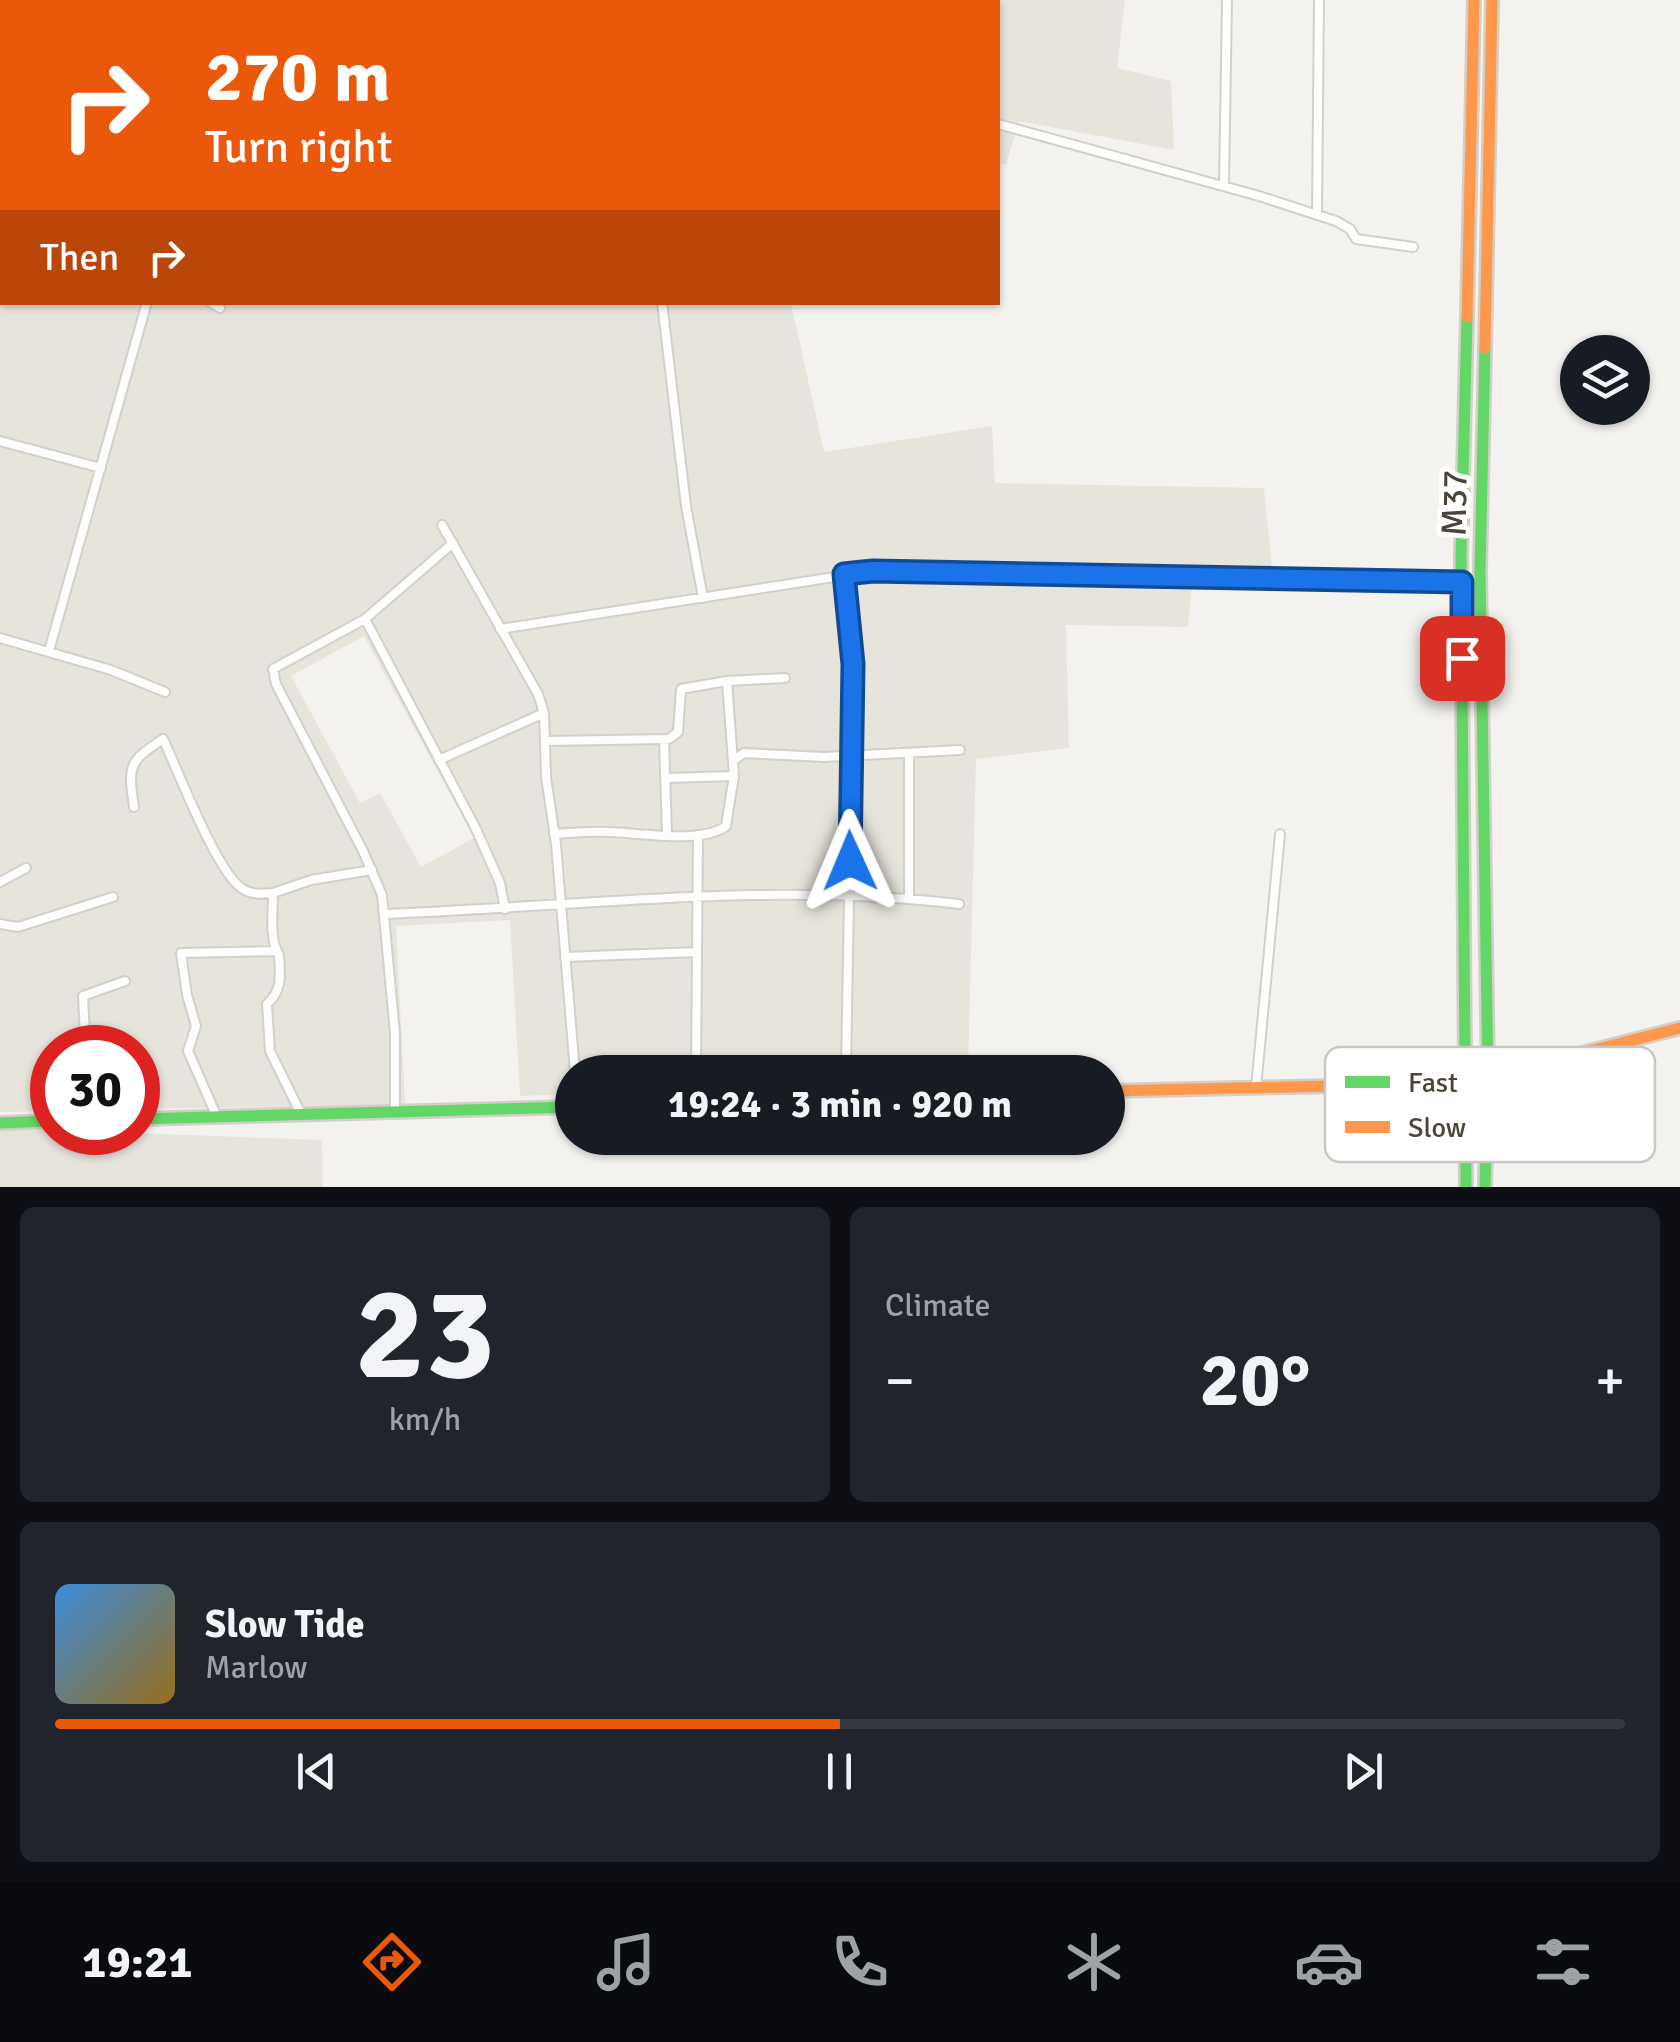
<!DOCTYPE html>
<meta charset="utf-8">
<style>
body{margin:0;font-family:Signika,sans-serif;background:#20242c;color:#f1f3f6;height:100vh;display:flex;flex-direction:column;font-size:38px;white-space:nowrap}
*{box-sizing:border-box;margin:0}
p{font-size:32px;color:#9ea1a6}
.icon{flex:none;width:55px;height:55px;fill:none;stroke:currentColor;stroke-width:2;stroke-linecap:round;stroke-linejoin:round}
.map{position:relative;height:1187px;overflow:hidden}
.side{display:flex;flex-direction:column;gap:20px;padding:20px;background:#0d0f14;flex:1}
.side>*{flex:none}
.guide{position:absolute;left:0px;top:0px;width:1000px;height:305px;box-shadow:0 2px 8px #0004;background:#ea580c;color:#fff;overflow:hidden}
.fabs{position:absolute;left:1560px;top:335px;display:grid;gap:20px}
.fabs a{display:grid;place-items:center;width:90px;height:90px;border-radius:50%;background:#171b24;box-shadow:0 2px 8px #0004;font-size:50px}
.speed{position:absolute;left:30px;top:1025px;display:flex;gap:20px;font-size:50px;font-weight:700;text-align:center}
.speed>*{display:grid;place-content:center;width:130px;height:130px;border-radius:50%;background:#171b24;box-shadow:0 2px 8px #0004;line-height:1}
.speed .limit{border:15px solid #d22;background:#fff;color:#111}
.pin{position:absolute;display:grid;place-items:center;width:85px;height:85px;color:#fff;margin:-42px;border-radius:20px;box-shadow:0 5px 15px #0006}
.me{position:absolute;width:110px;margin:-55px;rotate:359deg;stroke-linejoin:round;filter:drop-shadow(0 0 8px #0008)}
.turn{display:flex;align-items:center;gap:35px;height:210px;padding:0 40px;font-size:45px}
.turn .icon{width:130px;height:130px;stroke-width:2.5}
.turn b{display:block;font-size:70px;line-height:85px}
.then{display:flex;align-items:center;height:95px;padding:0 40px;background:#0003;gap:20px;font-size:38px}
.big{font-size:75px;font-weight:700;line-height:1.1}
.side .tile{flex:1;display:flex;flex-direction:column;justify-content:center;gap:15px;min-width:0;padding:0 35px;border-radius:15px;background:#20242c}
.side .dial{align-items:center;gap:0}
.dial b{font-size:130px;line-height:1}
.song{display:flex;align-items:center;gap:30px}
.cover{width:120px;height:120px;border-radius:15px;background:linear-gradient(135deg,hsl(210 70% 55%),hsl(40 70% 35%))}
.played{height:10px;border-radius:5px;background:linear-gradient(90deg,#ea580c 50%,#363941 50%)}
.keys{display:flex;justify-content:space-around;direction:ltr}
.heat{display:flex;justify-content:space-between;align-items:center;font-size:55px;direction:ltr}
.side .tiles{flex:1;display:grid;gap:20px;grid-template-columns:1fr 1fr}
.tile:last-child{grid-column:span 2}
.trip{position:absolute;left:555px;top:1055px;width:570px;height:100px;border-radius:50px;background:#171b24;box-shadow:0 2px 8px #0004;font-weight:700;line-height:100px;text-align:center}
.dock{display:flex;height:160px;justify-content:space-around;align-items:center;background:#090b0e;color:#9ea1a6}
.dock .icon{width:70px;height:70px}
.dock .selected{color:#ea580c}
.dock b{font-size:45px;color:#f1f3f6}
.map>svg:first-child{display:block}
</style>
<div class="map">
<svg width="1680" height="1187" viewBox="0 0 1680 1187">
<rect width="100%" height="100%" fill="#f4f2ee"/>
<path fill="#e7e4dc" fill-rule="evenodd" d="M0,0H1125L1117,68L1171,81L1174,150L1019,121L1006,165L998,164V2H2V302L791,303L824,452L992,426L995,483L1264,488L1274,589L1192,586L1188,627L1066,625L1069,748L976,759L968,1072H572V1094L520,1096L510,920L396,926L405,1105L138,1109V1048H52V1111L0,1112ZM364,636L474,838L421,867L380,793L360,803L291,676Z
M0,1128L322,1140L323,1187H0Z"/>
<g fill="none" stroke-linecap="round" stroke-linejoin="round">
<g stroke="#d2d0cb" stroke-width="12">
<path id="street" d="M562,0L571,2
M7,2L8,0
M227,2L228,0
M422,2L423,0
M0,29L2,20
M0,41H2
M998,124L1259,196L1336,221L1350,229L1356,239L1413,247
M1224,186L1227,0
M1317,215L1319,0
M0,241H2
M210,302L220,308
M662,302L686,506L703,598
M0,441L101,468
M442,525L538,694L544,713L546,777L556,844L575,1072
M844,574L853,664L846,1072
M365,619L475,827L500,883L505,909
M500,629L873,571L1461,582
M0,638L111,670L165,692
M49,651L147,302
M664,739L667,834
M545,741L669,739L678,732L681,689L727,681L785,678
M909,754V898
M439,760L544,713
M734,760L744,753L824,757L960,750
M667,778L734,776
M134,807C128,766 128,762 163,739C178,770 217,874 243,889C252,895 262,894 273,893
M554,834C573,833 592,831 610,832C640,833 703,844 726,826L734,776L727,681
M0,882L26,868
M385,914C573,907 772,881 959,904
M0,924L18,927L113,897
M565,957L697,952
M61,1048L85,1035L83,996L125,981
M696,1072L698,835
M1256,1088L1280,834
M395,1111V1033L382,895L363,851L276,684L273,669L365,619L453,543
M301,1114L270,1051L267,1004C283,990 280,975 279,955C269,938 273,913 273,893L311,880L372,870
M217,1117L188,1051L196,1026L187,995L181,953L275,951"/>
</g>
<g stroke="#d3cfc5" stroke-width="16">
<path id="fast" d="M1485,348L1480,571L1488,1077L1485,1187
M138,1119L572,1107
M0,1123L52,1121
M1466,1187L1461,555L1467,317"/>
</g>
<g stroke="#d3cfc5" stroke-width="16">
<path id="slow" d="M1467,317L1474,0
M1485,348L1492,0
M1488,1077L1680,1028
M1108,1091L1332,1086L1465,1079"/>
</g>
<use href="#street" stroke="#fdfdfc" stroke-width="8"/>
<use href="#fast" stroke="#63d668" stroke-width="11"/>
<use href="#slow" stroke="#ff974d" stroke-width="11"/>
</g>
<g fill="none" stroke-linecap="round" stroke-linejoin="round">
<g stroke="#114b97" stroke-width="25">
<path id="route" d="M850,861L853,664L844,574L873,571L1462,582V658"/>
</g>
<use href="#route" stroke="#1a73e8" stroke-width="18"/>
</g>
<g text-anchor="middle" stroke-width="10" stroke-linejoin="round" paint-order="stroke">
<g font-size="35" fill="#4b4439" stroke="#fff">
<text transform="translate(1454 503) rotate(-89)" y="12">M37</text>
</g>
</g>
<rect x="1325" y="1047" width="330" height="115" rx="15" fill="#fff" stroke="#c9c7c4" stroke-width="2.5"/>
<rect x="1345" y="1076" width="45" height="12" fill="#63d668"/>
<rect x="1345" y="1121" width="45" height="12" fill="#ff974d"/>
<g font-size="28" fill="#4b4439">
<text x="1408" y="1092">Fast</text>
<text x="1408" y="1137">Slow</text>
</g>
</svg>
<div class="fabs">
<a><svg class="icon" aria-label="layers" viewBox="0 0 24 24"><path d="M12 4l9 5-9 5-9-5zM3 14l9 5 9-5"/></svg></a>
</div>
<div class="speed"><div class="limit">30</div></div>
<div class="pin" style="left:1462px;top:658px;background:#d93025"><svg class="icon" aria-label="arrive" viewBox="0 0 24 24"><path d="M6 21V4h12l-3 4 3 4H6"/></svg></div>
<svg class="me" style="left:850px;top:861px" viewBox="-20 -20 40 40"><path d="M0-17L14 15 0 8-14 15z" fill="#1a73e8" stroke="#fff" stroke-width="4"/></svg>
<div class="trip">19:24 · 3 min · 920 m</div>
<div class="guide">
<div class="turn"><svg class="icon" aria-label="right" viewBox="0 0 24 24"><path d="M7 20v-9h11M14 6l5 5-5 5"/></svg><div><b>270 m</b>Turn right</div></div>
<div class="then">Then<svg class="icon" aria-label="right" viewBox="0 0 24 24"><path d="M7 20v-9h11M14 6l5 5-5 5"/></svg></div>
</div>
</div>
<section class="side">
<div class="tiles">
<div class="tile dial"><b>23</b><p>km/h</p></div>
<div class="tile"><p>Climate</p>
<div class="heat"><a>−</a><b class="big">20°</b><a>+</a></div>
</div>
<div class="tile">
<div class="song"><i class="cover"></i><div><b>Slow Tide</b><p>Marlow</p></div></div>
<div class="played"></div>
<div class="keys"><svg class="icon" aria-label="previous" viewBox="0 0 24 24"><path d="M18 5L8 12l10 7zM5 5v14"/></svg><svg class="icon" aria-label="pause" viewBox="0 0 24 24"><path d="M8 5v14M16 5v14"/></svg><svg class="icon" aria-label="next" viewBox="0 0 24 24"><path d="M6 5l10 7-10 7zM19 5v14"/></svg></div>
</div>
</div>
</section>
<nav class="dock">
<b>19:21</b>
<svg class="icon selected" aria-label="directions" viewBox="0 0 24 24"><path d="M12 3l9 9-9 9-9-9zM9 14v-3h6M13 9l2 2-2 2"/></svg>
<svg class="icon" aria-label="music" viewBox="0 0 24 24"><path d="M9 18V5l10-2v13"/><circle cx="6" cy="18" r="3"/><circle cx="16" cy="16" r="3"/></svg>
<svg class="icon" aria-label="phone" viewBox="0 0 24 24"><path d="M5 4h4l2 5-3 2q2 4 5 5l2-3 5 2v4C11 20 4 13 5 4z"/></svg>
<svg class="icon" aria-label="climate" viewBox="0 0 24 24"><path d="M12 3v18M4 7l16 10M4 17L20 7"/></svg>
<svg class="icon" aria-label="car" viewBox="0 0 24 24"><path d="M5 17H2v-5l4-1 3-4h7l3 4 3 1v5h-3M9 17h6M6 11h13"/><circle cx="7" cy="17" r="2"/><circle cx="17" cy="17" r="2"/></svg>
<svg class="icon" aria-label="filters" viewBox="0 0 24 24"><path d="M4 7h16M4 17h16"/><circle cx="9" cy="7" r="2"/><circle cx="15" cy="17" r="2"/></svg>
</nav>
